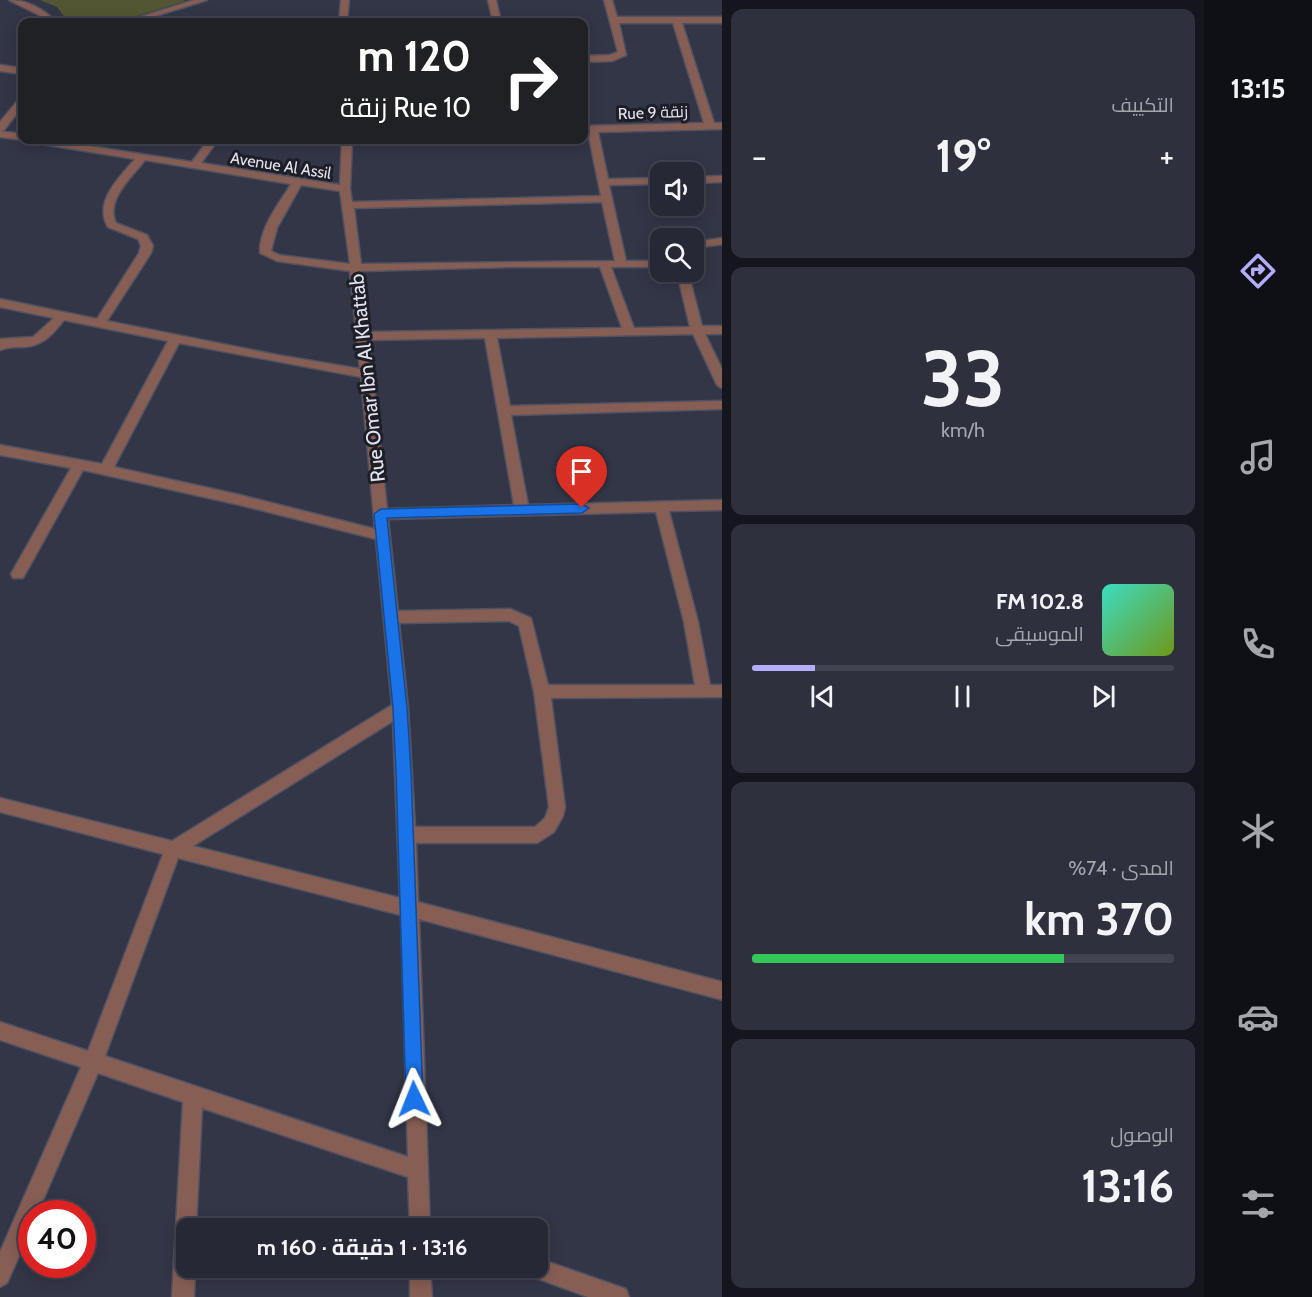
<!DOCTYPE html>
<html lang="ar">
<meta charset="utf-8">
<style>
body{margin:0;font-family:Cabin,Cairo,sans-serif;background:#2e303d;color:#f1f3f6;direction:rtl;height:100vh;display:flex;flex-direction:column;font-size:22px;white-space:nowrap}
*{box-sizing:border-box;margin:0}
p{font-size:20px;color:#a4a6ad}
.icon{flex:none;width:33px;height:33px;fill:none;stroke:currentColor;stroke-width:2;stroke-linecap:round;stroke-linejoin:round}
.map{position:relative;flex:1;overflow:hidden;direction:ltr}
.details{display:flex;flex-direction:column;gap:9px;padding:9px;background:#15161d;width:482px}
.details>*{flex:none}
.banner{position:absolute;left:18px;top:18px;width:570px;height:126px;border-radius:12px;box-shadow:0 3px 15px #0003,0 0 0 2px #424450;direction:rtl;background:#202124;color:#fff;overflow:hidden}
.buttons{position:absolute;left:650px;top:162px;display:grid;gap:12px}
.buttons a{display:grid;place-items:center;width:54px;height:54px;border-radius:12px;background:#262835;box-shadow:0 3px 15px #0003,0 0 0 2px #424450;font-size:30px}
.speed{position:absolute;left:18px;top:1200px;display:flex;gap:12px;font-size:30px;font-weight:700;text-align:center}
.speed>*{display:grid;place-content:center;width:78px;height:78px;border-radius:50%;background:#262835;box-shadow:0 3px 15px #0003,0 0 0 2px #424450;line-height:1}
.speed .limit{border:9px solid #d22;background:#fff;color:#111}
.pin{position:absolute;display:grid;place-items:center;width:51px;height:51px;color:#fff;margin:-62px -26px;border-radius:50% 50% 50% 0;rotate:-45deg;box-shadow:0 0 6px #0007}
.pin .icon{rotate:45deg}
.me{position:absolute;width:66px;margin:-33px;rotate:358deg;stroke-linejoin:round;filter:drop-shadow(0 0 4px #0008)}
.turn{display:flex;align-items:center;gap:21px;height:126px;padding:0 18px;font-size:27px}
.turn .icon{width:78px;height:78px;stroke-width:2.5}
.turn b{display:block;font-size:42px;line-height:51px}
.big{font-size:45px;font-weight:700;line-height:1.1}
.details .tile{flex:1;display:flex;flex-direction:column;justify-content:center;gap:9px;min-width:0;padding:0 21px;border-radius:12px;background:#2e303d}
.details .dial{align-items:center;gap:0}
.dial b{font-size:78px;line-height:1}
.song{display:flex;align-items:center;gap:18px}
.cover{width:72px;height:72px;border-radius:9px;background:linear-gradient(135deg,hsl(170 70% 55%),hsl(80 70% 35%))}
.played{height:6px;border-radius:3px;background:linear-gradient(90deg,#b1adfa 15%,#424450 15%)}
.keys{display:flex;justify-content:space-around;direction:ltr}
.heat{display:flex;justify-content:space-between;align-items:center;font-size:33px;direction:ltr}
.charge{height:9px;border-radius:4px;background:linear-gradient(90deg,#34c759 74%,#424450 0)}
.trip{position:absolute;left:176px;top:1218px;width:372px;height:60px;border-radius:12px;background:#262835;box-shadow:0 3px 15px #0003,0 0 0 2px #424450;font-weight:700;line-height:60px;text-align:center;direction:rtl}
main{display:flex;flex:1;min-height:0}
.dock{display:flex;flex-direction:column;width:108px;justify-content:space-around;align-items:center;background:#0f1015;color:#a4a6ad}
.dock .icon{width:42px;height:42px}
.dock .active{color:#b1adfa}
.dock b{font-size:27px;color:#f1f3f6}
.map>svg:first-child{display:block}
</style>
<main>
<nav class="dock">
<b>13:15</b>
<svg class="icon active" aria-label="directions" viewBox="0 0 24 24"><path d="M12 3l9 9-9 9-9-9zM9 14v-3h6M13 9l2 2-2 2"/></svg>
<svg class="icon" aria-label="music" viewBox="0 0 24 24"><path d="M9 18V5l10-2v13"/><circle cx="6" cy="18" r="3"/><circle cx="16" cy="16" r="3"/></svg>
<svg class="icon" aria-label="phone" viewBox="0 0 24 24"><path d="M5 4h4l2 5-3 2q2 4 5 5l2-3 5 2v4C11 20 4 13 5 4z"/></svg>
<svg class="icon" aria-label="climate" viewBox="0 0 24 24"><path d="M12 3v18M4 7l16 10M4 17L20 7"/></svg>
<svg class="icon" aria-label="car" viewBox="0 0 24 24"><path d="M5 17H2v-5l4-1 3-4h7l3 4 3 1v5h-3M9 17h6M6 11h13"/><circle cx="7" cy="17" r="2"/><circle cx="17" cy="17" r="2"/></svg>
<svg class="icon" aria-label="filters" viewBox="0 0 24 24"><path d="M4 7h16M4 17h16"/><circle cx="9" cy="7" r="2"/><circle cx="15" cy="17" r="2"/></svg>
</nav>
<section class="details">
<div class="tile"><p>التكييف</p>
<div class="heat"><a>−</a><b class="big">19°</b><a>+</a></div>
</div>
<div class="tile dial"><b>33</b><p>km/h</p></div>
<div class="tile">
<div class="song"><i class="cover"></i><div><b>102.8 FM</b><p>الموسيقى</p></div></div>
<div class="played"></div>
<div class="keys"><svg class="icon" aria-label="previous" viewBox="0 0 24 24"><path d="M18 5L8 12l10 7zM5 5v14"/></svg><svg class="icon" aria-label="pause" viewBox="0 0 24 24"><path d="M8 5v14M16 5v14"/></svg><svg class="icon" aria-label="next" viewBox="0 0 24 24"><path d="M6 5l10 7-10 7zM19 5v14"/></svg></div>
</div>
<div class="tile"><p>المدى · 74%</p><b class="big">370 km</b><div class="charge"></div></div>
<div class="tile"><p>الوصول</p><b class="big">13:16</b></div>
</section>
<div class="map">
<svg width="723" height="1297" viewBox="0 0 723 1297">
<rect width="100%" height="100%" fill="#333647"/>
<path fill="#525632" d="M40,0H183L185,1L118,22H68L57,7Z"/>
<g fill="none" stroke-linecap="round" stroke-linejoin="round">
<g stroke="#4f5262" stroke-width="3">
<path id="minor" d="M9,0C27,0 44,9 56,22H47L39,15Z
M194,0H207L136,22H124Z
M341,0H349L347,22H339Z
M488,0H496L501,22H493Z
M604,0H612L617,17H723V23H682L714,123H723V129L598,132L608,179L660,178V184L609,185L626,261H660V267H611L634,328L690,327L677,272H688L702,326H723V334H705L723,371V389L717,385L693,334L497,338L510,406L723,401V409L511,415L528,505L723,500V510L669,511L698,622L710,685H723V697L551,698L565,807L563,816L554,832L537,843H416L418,902L723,982V1000L419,919L430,1228H410L408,1177L202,1108L196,1228H186V1268H195L194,1297H172L183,1102L98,1073L37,1214H32V1227L7,1283L0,1287V1252L81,1067L0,1040V1022L88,1051L163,854L0,812V798L172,841L392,705L376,539L240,505L83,470L23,578H13L11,574L71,468L0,455V445L102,464L168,341L64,320C53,334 43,346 24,347C14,347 9,347 0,350V339L33,337L54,318L0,307V299L97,319L139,253L141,246L138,239L108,227C93,202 119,178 135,159L35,143L30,140H51L192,162L208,140H218L201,163L340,185L342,140H352L350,189L352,202L601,196L588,132H584V126L704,123L673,23H619L626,55L612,61L584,62V56L610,55L618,52ZM145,160L291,184C279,204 259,228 260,253L277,261L350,271L360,369L277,355L107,321L151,253L153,246L147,235L116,223C105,200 132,177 145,160ZM301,185L340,191L350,264L279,255L271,251L277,228ZM602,202L615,261L361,264L354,208ZM511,267H600L622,328L368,332L362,271ZM485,338L514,505L387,509L369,340ZM179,343L361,377L375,529L240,495L114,467ZM656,512L684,622L695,685H548L531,618L510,609L398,611L388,519ZM509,621L519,626L534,692L549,807L545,818L535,827H415L408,708L399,623ZM393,721L400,898L193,846ZM178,858L401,915L408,1157L105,1056Z
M0,65L22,68V74L0,71Z
M22,98V107L4,130L0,131L22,134L24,140L0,137V122L19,99Z
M723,176V182L693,183V177Z
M723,238V244L693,248V242Z
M537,1258L626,1289L629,1297H588L528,1275L525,1268H537Z
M410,1268H430L432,1297H410Z"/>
</g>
<use href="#minor" fill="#875e54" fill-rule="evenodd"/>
</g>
<path fill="#1a73e8" stroke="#114b97" stroke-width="1.5" d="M582,504L589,508L582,513L387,518L407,708L411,771L423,1099L421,1105L414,1107L408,1105L406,1099L396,771L393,708L374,514L381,509Z"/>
<g text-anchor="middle" stroke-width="6" stroke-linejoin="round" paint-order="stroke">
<g font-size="16" fill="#e1e3ee" stroke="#1d1e26">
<text transform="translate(653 112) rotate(-2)" y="6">Rue 9 زنقة</text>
<text transform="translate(281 165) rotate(9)" y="6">Avenue Al Assil</text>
</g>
<g font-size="20" fill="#e1e3ee" stroke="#1d1e26">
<text transform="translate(367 378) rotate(-96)" y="7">Rue Omar Ibn Al Khattab</text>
</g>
</g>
</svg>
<div class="buttons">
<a><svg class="icon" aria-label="sound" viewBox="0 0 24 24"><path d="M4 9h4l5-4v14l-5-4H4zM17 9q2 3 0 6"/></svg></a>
<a><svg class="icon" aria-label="search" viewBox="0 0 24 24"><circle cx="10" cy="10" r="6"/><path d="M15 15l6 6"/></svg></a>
</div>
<div class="speed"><div class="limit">40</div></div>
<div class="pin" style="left:582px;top:508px;background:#d93025"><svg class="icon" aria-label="arrive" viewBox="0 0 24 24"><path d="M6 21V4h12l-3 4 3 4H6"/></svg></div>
<svg class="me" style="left:414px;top:1099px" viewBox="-20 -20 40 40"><path d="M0-17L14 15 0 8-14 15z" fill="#1a73e8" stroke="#fff" stroke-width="4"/></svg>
<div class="trip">13:16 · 1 دقيقة · 160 m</div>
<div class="banner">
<div class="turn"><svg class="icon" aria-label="right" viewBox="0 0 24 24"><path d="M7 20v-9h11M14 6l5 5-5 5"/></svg><div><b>120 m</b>Rue 10 زنقة</div></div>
</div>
</div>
</main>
